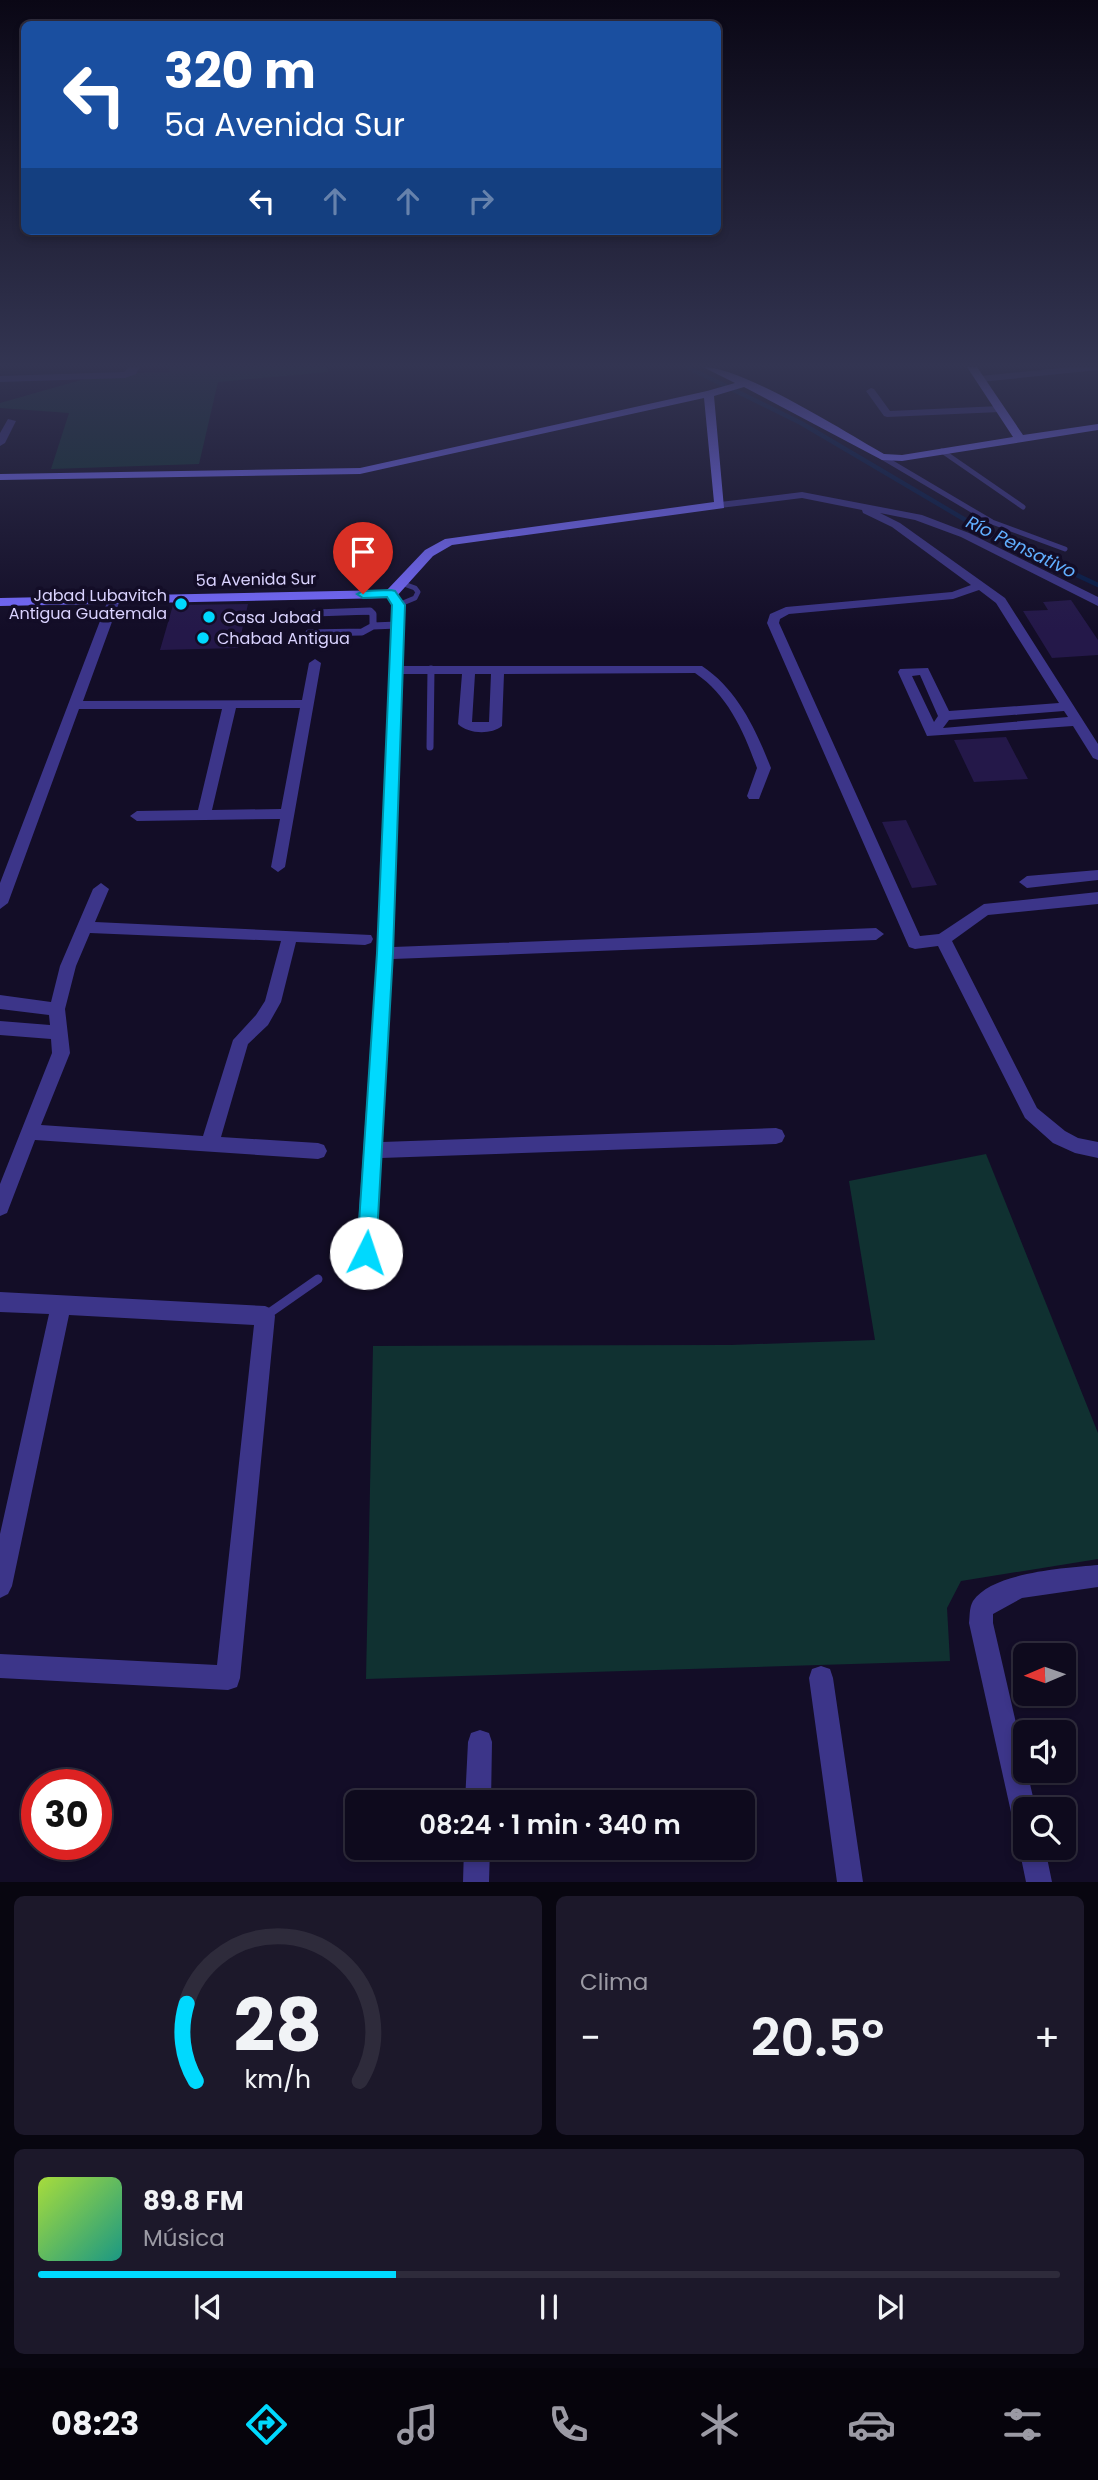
<!DOCTYPE html>
<html lang="es">
<meta charset="utf-8">
<style>
body{margin:0;font-family:Poppins,sans-serif;background:#1c182a;color:#f1f3f6;height:100vh;display:flex;flex-direction:column;font-size:26px;white-space:nowrap}
*{box-sizing:border-box;margin:0}
p{font-size:23px;color:#9b9aa4}
.icon{flex:none;width:38px;height:38px;fill:none;stroke:currentColor;stroke-width:2;stroke-linecap:round;stroke-linejoin:round}
.map{position:relative;height:1882px;overflow:hidden}
.drawer{display:flex;flex-direction:column;gap:14px;padding:14px;background:#080610;flex:1}
.drawer>*{flex:none}
.top-card{position:absolute;left:21px;top:21px;width:700px;height:214px;border-radius:10px;box-shadow:0 4px 10px #0003,0 0 0 2px #2e2b3b;background:#1a4fa0;color:#fff;overflow:hidden}
.needle{width:46px;rotate:268deg}
.controls{position:absolute;left:1013px;top:1643px;display:grid;gap:14px}
.controls a{display:grid;place-items:center;width:63px;height:63px;border-radius:10px;background:#0e0a1d;box-shadow:0 4px 10px #0003,0 0 0 2px #2e2b3b;font-size:35px}
.speed{position:absolute;left:21px;top:1769px;display:flex;gap:14px;font-size:35px;font-weight:700;text-align:center}
.speed>*{display:grid;place-content:center;width:91px;height:91px;border-radius:50%;background:#0e0a1d;box-shadow:0 4px 10px #0003,0 0 0 2px #2e2b3b;line-height:1}
.speed .limit{border:10px solid #d22;background:#fff;color:#111}
.pin{position:absolute;display:grid;place-items:center;width:60px;height:60px;color:#fff;margin:-72px -30px;border-radius:50% 50% 50% 0;rotate:-45deg;box-shadow:0 0 7px #0007}
.pin .icon{rotate:45deg}
.me{position:absolute;width:77px;margin:-38px;rotate:4deg;stroke-linejoin:round;filter:drop-shadow(0 0 5px #0008)}
.turn{display:flex;align-items:center;gap:24px;height:147px;padding:0 28px;font-size:32px}
.turn .icon{width:91px;height:91px;stroke-width:2.5}
.turn b{display:block;font-size:49px;line-height:60px}
.lanes{display:flex;align-items:center;height:66px;padding:0 28px;background:#0003;justify-content:center;gap:35px;direction:ltr}
.lanes .off{opacity:.35}
.big{font-size:52px;font-weight:600;line-height:1.1}
.drawer .widget{flex:1;display:flex;flex-direction:column;justify-content:center;gap:10px;min-width:0;padding:0 24px;border-radius:10px;background:#1c182a}
.drawer .dial{align-items:center;gap:0}
.dial svg{height:182px;overflow:visible;fill:none;stroke:#2e2b3b;stroke-width:7;stroke-linecap:round;text-anchor:middle}
.dial text{fill:#f1f3f6;stroke:none}
.song{display:flex;align-items:center;gap:21px}
.cover{width:84px;height:84px;border-radius:10px;background:linear-gradient(135deg,hsl(80 70% 55%),hsl(170 70% 35%))}
.played{height:7px;border-radius:4px;background:linear-gradient(90deg,#00d9fe 35%,#2e2b3b 35%)}
.keys{display:flex;justify-content:space-around;direction:ltr}
.heat{display:flex;justify-content:space-between;align-items:center;font-size:38px;direction:ltr}
.drawer .tiles{flex:1;display:grid;gap:14px;grid-template-columns:1fr 1fr}
.widget:last-child{grid-column:span 2}
.trip{position:absolute;left:345px;top:1790px;width:410px;height:70px;border-radius:10px;background:#0e0a1d;box-shadow:0 4px 10px #0003,0 0 0 2px #2e2b3b;font-weight:600;line-height:70px;text-align:center}
.tabs{display:flex;height:112px;justify-content:space-around;align-items:center;background:#06040c;color:#9b9aa4}
.tabs .icon{width:49px;height:49px}
.tabs .active{color:#00d9fe}
.tabs b{font-size:32px;color:#f1f3f6}
.map>svg:first-child{display:block}
</style>
<div class="map">
<svg width="1098" height="1882" viewBox="0 0 1098 1882">
<rect width="100%" height="100%" fill="#130d27"/>
<path fill="#103131" d="M168,367H327L328,372L218,382L199,464L51,469L69,413L0,408V403L102,374L170,372Z
M986,1154L1098,1433V1559L961,1581L947,1608L950,1661L366,1679L373,1346L731,1345L875,1340L849,1181Z"/>
<g fill="none" stroke-linecap="round" stroke-linejoin="round">
<path stroke="#061b47" stroke-width="4.5" d="M687,367L801,423L991,535L1098,585"/>
</g>
<path fill="#241849" d="M1071,600L1098,640V655L1052,658L1023,611L1048,610L1043,602Z
M248,604L238,648L160,650L173,605Z
M1006,737L1028,779L974,782L954,740Z
M906,820L937,885L912,888L882,822Z"/>
<g fill="none" stroke-linecap="round" stroke-linejoin="round">
<path stroke="#3c3589" stroke-width="5" d="M942,451L1023,507
M882,457L992,522L1065,549
M398,605L415,598L418,592L415,588L401,583
M330,612H371"/>
<path stroke="#3c3589" stroke-width="7" d="M315,613L370,611L373,614V626
M309,633L362,632L373,626L397,625
M430,747L431,669"/>
<path stroke="#3c3589" stroke-width="9" d="M265,1316L318,1279"/>
<path fill="#3c3589" fill-rule="evenodd" d="M130,367H140L136,374L125,378L0,382V376L124,372Z
M1071,367H1098V370L980,382L975,379L980,376Z
M871,388L874,389L890,411L1000,406L1005,409L1000,412L887,417L884,416L866,391Z
M8,419L16,421L5,443L0,446V433Z
M802,492L922,515L969,533L1098,597V606L961,537L915,520L880,513L900,523L1005,598L1098,744V760L1093,758L1073,726L927,736L898,672L900,669L928,668L949,711L1059,703L996,603L979,590L953,599L789,614L780,619L779,623L920,936L939,934L984,904L1098,892V904L988,915L952,941L1037,1108L1065,1131L1078,1138L1098,1142V1158L1075,1153L1053,1143L1025,1118L938,946L915,949L909,947L767,623L770,614L786,607L952,592L971,585L892,527L863,513L862,510L802,498L720,508L715,505L720,502ZM920,675L938,716L934,722L912,676ZM1064,711L1068,717L943,728L949,720Z
M391,590L395,591L404,605L402,666H702C738,690 756,730 771,768L759,799H749L747,796L757,768C744,732 728,695 695,673L504,674L502,726C491,735 468,734 458,724L462,674H402L393,947L876,928L884,934L876,940L393,959L382,1142L776,1128L782,1130L785,1136L782,1142L776,1144L381,1158L376,1253L373,1259L366,1262L359,1259L356,1253L377,953L392,605L385,594ZM475,674H491L489,722H472Z
M114,596L120,600L83,701L302,700L309,663L315,659L321,663L285,867L278,872L271,867L280,819L137,821L130,816L137,811L198,810L222,709H79L8,903L0,909V883L108,600ZM236,708H300L281,809L212,810Z
M1098,870V880L1027,888L1019,882L1027,876Z
M101,883L109,889L95,922L371,935L373,939L371,943L365,945L296,942L281,1002L268,1025L248,1044L221,1137L318,1143L324,1145L327,1151L324,1157L318,1159L35,1140L7,1213L0,1216V1184L52,1053L51,1039L0,1035V1021L50,1025L49,1015L0,1009V995L51,1002L60,966L93,889ZM90,933L281,941L265,1001L256,1015L233,1040L203,1136L41,1125L70,1053L65,1009L76,966Z
M0,1292L265,1306L272,1309L275,1316L240,1678L237,1687L228,1690L0,1678V1654L217,1665L254,1325L69,1315L12,1586L8,1594L0,1598V1534L49,1314L0,1312Z
M1098,1565V1587L1022,1598L993,1614V1623L1036,1810H1026V1834L1017,1830L1013,1821L969,1623C970,1616 969,1608 973,1601C992,1572 1066,1568 1098,1565Z
M821,1666L830,1669L833,1678L863,1882H837L809,1678L812,1669Z
M480,1730L489,1733L492,1742L491,1802H465L468,1742L471,1733Z
M1026,1838V1848H1045L1052,1882H1026L1019,1848Z
M464,1848H490L489,1882H463Z"/>
<path fill="#756aff" fill-rule="evenodd" d="M703,367C743,367 845,432 884,454L902,455L1013,437L967,367H977L1023,435L1098,424V430L902,461L882,460L744,387L714,396L724,508L452,545L433,556L396,597L391,598L0,606V598L387,590L425,550L445,539L714,502L704,398L360,474L0,480V474L360,468L707,391L735,383Z"/>
</g>
<linearGradient id="sky" x2="0" y2="1"><stop stop-color="#0a0715"/><stop offset="0.58" stop-color="#333552"/><stop offset="1" stop-color="#333552" stop-opacity="0"/></linearGradient>
<rect width="1098" height="630" fill="url(#sky)"/>
<path fill="#00d9fe" stroke="#008da5" stroke-width="2" d="M391,590L395,591L405,605L393,953L376,1253L373,1259L366,1262L360,1259L357,1253L377,953L392,605L387,597L363,598L357,594L363,591Z"/>
<g fill="#00d9fe" stroke="#130d27" stroke-width="2.5">
<circle cx="181" cy="604" r="7"/>
<circle cx="209" cy="617" r="7"/>
<circle cx="203" cy="638" r="7"/>
</g>
<g text-anchor="middle" stroke-width="7" stroke-linejoin="round" paint-order="stroke">
<g font-size="16" fill="#dad3ff" stroke="#130d27">
<text transform="translate(256 579) rotate(-1)" y="6">5a Avenida Sur</text>
</g>
<g font-size="16" fill="#dad3ff" stroke="#130d27" text-anchor="start">
<text x="167" y="601" text-anchor="end">Jabad Lubavitch<tspan x="167" dy="18">Antigua Guatemala</tspan></text>
<text x="223" y="623">Casa Jabad</text>
<text x="217" y="644">Chabad Antigua</text>
</g>
<g font-size="18" font-style="italic" fill="#61afff" stroke="#130d27">
<text transform="translate(1021 547) rotate(26)" y="6">Río Pensativo</text>
</g>
</g>
</svg>
<div class="controls">
<a><svg class="needle" viewBox="-14 -14 28 28"><path d="M0-13l5 13h-10z" fill="#e53935"/><path d="M0 13l5-13h-10z" fill="#9b9aa4"/></svg></a>
<a><svg class="icon" aria-label="sound" viewBox="0 0 24 24"><path d="M4 9h4l5-4v14l-5-4H4zM17 9q2 3 0 6"/></svg></a>
<a><svg class="icon" aria-label="search" viewBox="0 0 24 24"><circle cx="10" cy="10" r="6"/><path d="M15 15l6 6"/></svg></a>
</div>
<div class="speed"><div class="limit">30</div></div>
<div class="pin" style="left:363px;top:594px;background:#d93025"><svg class="icon" aria-label="arrive" viewBox="0 0 24 24"><path d="M6 21V4h12l-3 4 3 4H6"/></svg></div>
<svg class="me" style="left:366px;top:1253px" viewBox="-20 -20 40 40"><circle r="19" fill="#fff"/><path d="M0-13L10 11 0 6-10 11z" fill="#00d9fe"/></svg>
<div class="trip">08:24 · 1 min · 340 m</div>
<div class="top-card">
<div class="turn"><svg class="icon" aria-label="left" viewBox="0 0 24 24"><path d="M17 20v-9H6M10 6l-5 5 5 5"/></svg><div><b>320 m</b>5a Avenida Sur</div></div>
<div class="lanes"><svg class="icon" aria-label="left" viewBox="0 0 24 24"><path d="M17 20v-9H6M10 6l-5 5 5 5"/></svg><svg class="icon off" aria-label="ahead" viewBox="0 0 24 24"><path d="M12 20V5M6 11l6-6 6 6"/></svg><svg class="icon off" aria-label="ahead" viewBox="0 0 24 24"><path d="M12 20V5M6 11l6-6 6 6"/></svg><svg class="icon off" aria-label="right" viewBox="0 0 24 24"><path d="M7 20v-9h11M14 6l5 5-5 5"/></svg></div>
</div>
</div>
<section class="drawer">
<div class="tiles">
<div class="widget dial"><svg viewBox="0 0 100 80">
<path d="M14 69A42 42 0 1 1 86 69"/>
<path d="M14 69A42 42 0 0 1 10 35" stroke="#00d9fe"/>
<text x="50" y="56" font-size="32" font-weight="700">28</text>
<text x="50" y="72" font-size="11">km/h</text>
</svg></div>
<div class="widget"><p>Clima</p>
<div class="heat"><a>−</a><b class="big">20.5°</b><a>+</a></div>
</div>
<div class="widget">
<div class="song"><i class="cover"></i><div><b>89.8 FM</b><p>Música</p></div></div>
<div class="played"></div>
<div class="keys"><svg class="icon" aria-label="previous" viewBox="0 0 24 24"><path d="M18 5L8 12l10 7zM5 5v14"/></svg><svg class="icon" aria-label="pause" viewBox="0 0 24 24"><path d="M8 5v14M16 5v14"/></svg><svg class="icon" aria-label="next" viewBox="0 0 24 24"><path d="M6 5l10 7-10 7zM19 5v14"/></svg></div>
</div>
</div>
</section>
<nav class="tabs">
<b>08:23</b>
<svg class="icon active" aria-label="directions" viewBox="0 0 24 24"><path d="M12 3l9 9-9 9-9-9zM9 14v-3h6M13 9l2 2-2 2"/></svg>
<svg class="icon" aria-label="music" viewBox="0 0 24 24"><path d="M9 18V5l10-2v13"/><circle cx="6" cy="18" r="3"/><circle cx="16" cy="16" r="3"/></svg>
<svg class="icon" aria-label="phone" viewBox="0 0 24 24"><path d="M5 4h4l2 5-3 2q2 4 5 5l2-3 5 2v4C11 20 4 13 5 4z"/></svg>
<svg class="icon" aria-label="climate" viewBox="0 0 24 24"><path d="M12 3v18M4 7l16 10M4 17L20 7"/></svg>
<svg class="icon" aria-label="car" viewBox="0 0 24 24"><path d="M5 17H2v-5l4-1 3-4h7l3 4 3 1v5h-3M9 17h6M6 11h13"/><circle cx="7" cy="17" r="2"/><circle cx="17" cy="17" r="2"/></svg>
<svg class="icon" aria-label="filters" viewBox="0 0 24 24"><path d="M4 7h16M4 17h16"/><circle cx="9" cy="7" r="2"/><circle cx="15" cy="17" r="2"/></svg>
</nav>
